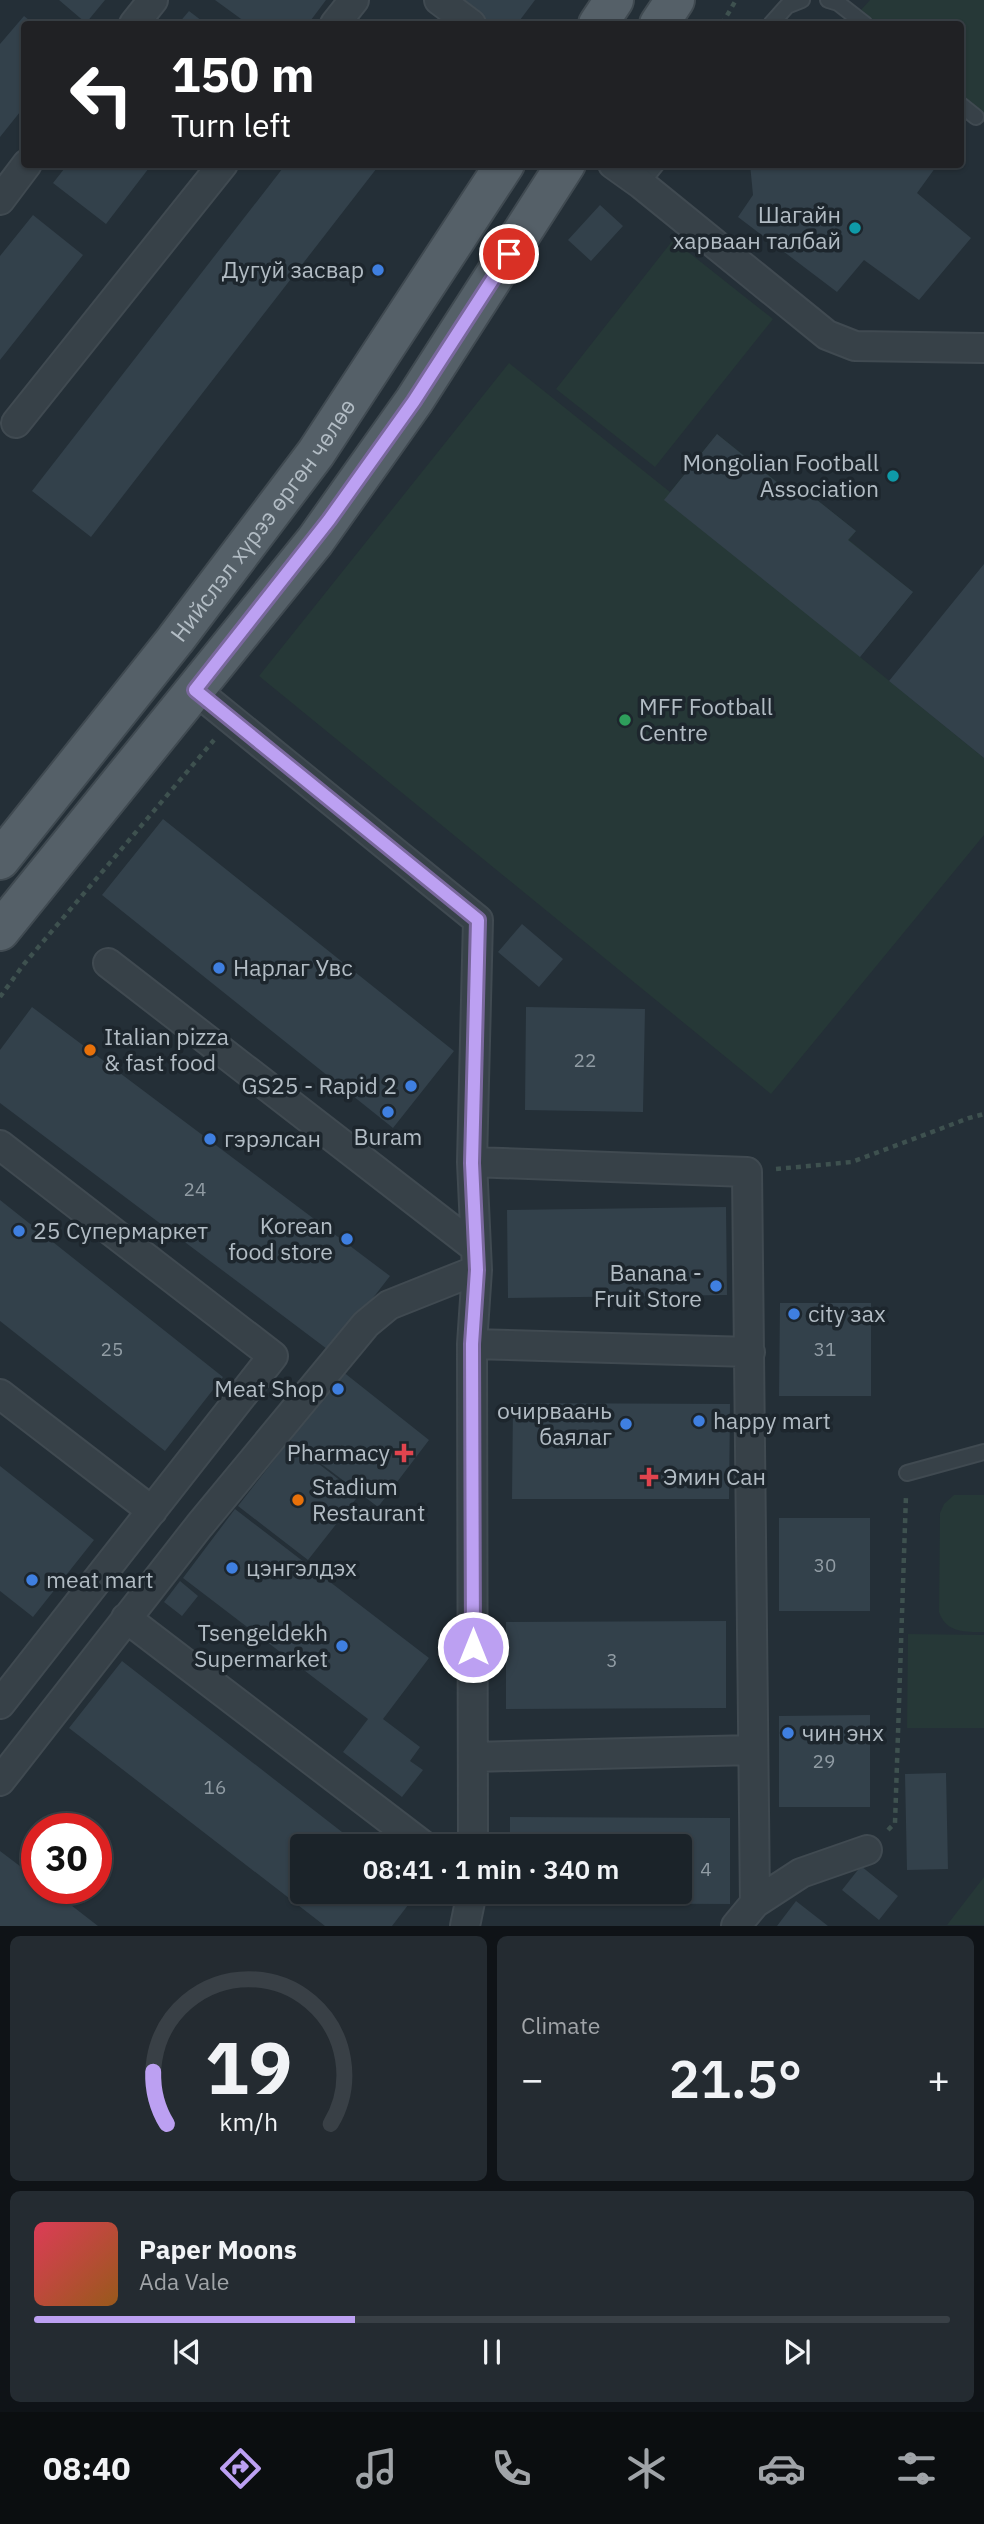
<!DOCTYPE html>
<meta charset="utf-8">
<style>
body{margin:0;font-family:"IBM Plex Sans",sans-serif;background:#242b31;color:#f1f3f6;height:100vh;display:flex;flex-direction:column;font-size:26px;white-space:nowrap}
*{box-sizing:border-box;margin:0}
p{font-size:23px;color:#a0a4a8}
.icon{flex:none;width:38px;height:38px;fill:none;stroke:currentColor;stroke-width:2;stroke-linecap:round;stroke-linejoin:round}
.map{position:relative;height:1926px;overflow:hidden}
.drawer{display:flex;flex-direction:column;gap:10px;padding:10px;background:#0f1317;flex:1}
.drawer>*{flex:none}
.banner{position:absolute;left:21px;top:21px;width:943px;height:147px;border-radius:7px;box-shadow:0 2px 5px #0004,0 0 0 2px #394046;background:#202124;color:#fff;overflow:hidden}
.speed{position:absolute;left:21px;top:1813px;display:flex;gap:14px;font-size:35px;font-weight:700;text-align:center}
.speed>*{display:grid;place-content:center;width:91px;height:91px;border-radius:50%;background:#1b2329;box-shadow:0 2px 5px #0004,0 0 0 2px #394046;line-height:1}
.speed .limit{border:10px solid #d22;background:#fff;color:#111}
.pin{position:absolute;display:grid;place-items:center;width:60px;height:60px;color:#fff;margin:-30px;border:4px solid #fff;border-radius:50%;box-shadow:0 2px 7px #0007}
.me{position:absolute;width:77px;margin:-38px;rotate:0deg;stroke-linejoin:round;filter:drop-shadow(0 0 5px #0008)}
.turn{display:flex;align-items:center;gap:24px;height:147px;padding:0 35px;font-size:32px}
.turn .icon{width:91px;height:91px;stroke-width:2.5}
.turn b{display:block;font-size:49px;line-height:60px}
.big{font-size:52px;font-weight:600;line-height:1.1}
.drawer .card{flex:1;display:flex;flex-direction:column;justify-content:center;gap:10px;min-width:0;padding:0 24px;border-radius:10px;background:#242b31}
.drawer .dial{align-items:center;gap:0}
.dial svg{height:182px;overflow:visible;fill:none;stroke:#394046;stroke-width:7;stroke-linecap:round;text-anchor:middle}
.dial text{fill:#f1f3f6;stroke:none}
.song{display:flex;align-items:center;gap:21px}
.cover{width:84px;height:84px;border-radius:10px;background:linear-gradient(135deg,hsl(350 70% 55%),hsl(30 70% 35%))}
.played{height:7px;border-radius:4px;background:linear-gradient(90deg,#bca0f2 35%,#394046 35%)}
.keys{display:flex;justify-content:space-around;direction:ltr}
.heat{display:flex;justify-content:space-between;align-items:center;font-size:38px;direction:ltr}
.drawer .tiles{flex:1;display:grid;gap:10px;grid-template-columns:1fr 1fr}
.card:last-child{grid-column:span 2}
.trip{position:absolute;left:290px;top:1834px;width:402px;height:70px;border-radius:7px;background:#1b2329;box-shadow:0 2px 5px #0004,0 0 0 2px #394046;font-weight:600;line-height:70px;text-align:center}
.menu{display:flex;height:112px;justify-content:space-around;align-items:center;background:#0b0e10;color:#a0a4a8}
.menu .icon{width:49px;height:49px}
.menu .selected{color:#bca0f2}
.menu b{font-size:32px;color:#f1f3f6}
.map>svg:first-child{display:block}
</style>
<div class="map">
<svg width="984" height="1926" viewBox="0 0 984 1926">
<rect width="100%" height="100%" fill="#242f37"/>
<path fill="#263837" d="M870,0H984V114L961,95V24H878L861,10Z
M673,240L773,319L655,467L556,389Z
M509,363L670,492L717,434L795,496L802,488L856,531L849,540L913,592L860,657L984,758V835L771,1094L259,676Z
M954,1495H984V1632C965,1632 946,1633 939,1612L940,1513L944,1504Z
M908,1634L984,1635V1728H907Z
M984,1877V1925H947Z"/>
<path fill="#33414b" d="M59,0H105L86,23Z
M215,0H326L308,24H248Z
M458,0H535L517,24H492Z
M189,11L206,24H178Z
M24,16L34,24H24V107L0,137V44Z
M68,164H152L106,224L53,183Z
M286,164H380L91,537L32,491Z
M750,164H938L917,193L971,238L919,300L864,260L837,292L738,217L753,195Z
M600,205L623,226L591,261L568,240Z
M33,215L83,255L0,360V256Z
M717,434L795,497L802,488L856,531L848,540L913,592L860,657L664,500Z
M984,564V758L889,681Z
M163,819L454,1051L393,1128L102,895Z
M522,924L563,959L539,987L498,952Z
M32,1007L390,1276L331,1352L0,1103V1050Z
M526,1007L645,1009L643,1112L525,1110Z
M0,1200L223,1377L165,1451L0,1321Z
M726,1207L727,1295L508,1298L507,1210Z
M780,1303H871V1396H779Z
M342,1371L429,1440L378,1507L290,1440Z
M513,1403L730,1404L729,1499H512Z
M289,1441L359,1495L308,1560L238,1506Z
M0,1466L94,1540L33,1617L0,1591Z
M235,1509L429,1658L383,1719L420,1747L410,1761L423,1770L402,1797L343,1752L368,1719L183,1578Z
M779,1518H870V1611H779Z
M180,1581L198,1596L182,1616L164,1602Z
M726,1621V1708L506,1709V1622Z
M122,1661L360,1846H303V1892H418L392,1926H325L69,1728Z
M870,1715V1807H779V1716Z
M946,1773L948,1869L907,1870L905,1774Z
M510,1817L730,1818V1904L510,1903V1892H681V1846H510Z
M0,1851L37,1879V1888H49L98,1926H0Z
M861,1866L898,1896L879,1920L842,1890Z
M796,1901L828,1926H777Z"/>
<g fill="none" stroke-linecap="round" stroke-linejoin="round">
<g stroke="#404a51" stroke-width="18">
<path id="service" d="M828,0L838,3L865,24
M771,24L787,6L802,0
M961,105L976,117
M641,184L657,164
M907,1473L984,1452"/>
</g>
<g stroke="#404a51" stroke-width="32">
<path id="minor" d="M439,0L471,24
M134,24L153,0
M335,24L354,0
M613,164L641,184L827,335L855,346L984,348
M0,200L27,164
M16,423L223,164
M195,690L478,920L472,1162L477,1270L472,1344L473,1846
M108,963L476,1248
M0,1145L273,1356L0,1704
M472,1162L747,1172L755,1903L736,1926
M472,1344L750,1352
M0,1394L152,1511
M126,1618L424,1846
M473,1757L753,1750
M0,1781L199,1526L366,1324L389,1305L477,1270
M755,1903L801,1873L867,1850
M465,1926L472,1892"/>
</g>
<g stroke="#404a51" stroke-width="42">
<g id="primary">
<path d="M598,24L614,0"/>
<path d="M659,24L675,0"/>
<path id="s1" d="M0,860L175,640L316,453L505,164"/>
<path d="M0,931L315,541L414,401L566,164"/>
</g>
</g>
<path stroke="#3e514f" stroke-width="4.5" stroke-dasharray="5 5" stroke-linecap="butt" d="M722,24L736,0
M0,997L24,964L214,740
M776,1169L852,1162L969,1118L984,1114
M888,1830L895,1823L906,1495"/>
<use href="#service" stroke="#374148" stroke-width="14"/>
<use href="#minor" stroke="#374148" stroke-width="28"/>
<use href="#primary" stroke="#556068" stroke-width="38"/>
</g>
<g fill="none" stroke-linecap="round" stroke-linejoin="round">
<g stroke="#7a689d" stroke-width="18">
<path id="route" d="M473,1647L472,1344L477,1270L472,1163L478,920L195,690L329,520L414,401L509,254"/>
</g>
<use href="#route" stroke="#bca0f2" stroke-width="12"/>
</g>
<g fill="#0f9aa8" stroke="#1d262d" stroke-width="2.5">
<circle cx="855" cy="228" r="7"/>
<circle cx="893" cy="476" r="7"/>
</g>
<g fill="#3f7fe0" stroke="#1d262d" stroke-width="2.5">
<circle cx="378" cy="270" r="7"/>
<circle cx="219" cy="968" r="7"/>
<circle cx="411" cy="1086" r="7"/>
<circle cx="388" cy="1112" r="7"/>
<circle cx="210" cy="1139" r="7"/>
<circle cx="19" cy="1231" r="7"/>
<circle cx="347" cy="1239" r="7"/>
<circle cx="716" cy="1286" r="7"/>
<circle cx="794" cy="1314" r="7"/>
<circle cx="338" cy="1389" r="7"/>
<circle cx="699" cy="1421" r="7"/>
<circle cx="626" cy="1424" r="7"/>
<circle cx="232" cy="1568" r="7"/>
<circle cx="32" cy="1580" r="7"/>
<circle cx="342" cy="1646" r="7"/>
<circle cx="788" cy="1733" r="7"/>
</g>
<circle fill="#2e9e5b" stroke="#1d262d" stroke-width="2.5" cx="625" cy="720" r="7"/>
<g fill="#e8710a" stroke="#1d262d" stroke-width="2.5">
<circle cx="90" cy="1050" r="7"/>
<circle cx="298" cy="1500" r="7"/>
</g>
<g fill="#e0444e" stroke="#1d262d" stroke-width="2.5">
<path d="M400.5 1442.5h7v7h7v7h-7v7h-7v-7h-7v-7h7z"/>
<path d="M645.5 1466.5h7v7h7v7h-7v7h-7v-7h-7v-7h7z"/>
</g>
<g text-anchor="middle" stroke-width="7" stroke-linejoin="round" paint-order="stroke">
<g font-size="19" fill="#919ca4">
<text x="585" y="1067">22</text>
<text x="195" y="1196">24</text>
<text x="112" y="1356">25</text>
<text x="825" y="1356">31</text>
<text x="825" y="1572">30</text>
<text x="612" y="1667">3</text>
<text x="824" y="1768">29</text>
<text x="215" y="1794">16</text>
<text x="706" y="1876">4</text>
</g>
<g font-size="23" fill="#b2bcc4" stroke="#1d262d" text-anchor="start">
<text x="841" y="223" text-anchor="end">Шагайн<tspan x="841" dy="26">харваан талбай</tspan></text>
<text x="364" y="278" text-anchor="end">Дугуй засвар</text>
<text x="879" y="471" text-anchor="end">Mongolian Football<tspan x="879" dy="26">Association</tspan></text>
<text x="639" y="715">MFF Football<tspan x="639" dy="26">Centre</tspan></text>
<text x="233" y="976">Нарлаг Увс</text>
<text x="104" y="1045">Italian pizza<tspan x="104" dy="26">&amp; fast food</tspan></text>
<text x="397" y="1094" text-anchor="end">GS25 - Rapid 2</text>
<text x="388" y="1145" text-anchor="middle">Buram</text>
<text x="224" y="1147">гэрэлсан</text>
<text x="333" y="1234" text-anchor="end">Korean<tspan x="333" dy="26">food store</tspan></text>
<text x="33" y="1239">25 Супермаркет</text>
<text x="702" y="1281" text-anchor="end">Banana -<tspan x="702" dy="26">Fruit Store</tspan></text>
<text x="808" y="1322">city зах</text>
<text x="324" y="1397" text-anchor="end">Meat Shop</text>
<text x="612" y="1419" text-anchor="end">очирваань<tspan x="612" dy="26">баялаг</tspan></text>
<text x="713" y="1429">happy mart</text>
<text x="390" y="1461" text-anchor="end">Pharmacy</text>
<text x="663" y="1485">Эмин Сан</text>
<text x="312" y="1495">Stadium<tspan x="312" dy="26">Restaurant</tspan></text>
<text x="246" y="1576">цэнгэлдэх</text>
<text x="46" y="1588">meat mart</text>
<text x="328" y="1641" text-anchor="end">Tsengeldekh<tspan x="328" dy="26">Supermarket</tspan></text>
<text x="802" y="1741">чин энх</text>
</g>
<g font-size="23" fill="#b2bcc4" stroke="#1d262d">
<text dy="8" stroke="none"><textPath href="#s1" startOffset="430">Нийслэл хүрээ өргөн чөлөө</textPath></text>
</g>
</g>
</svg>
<div class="speed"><div class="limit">30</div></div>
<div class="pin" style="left:509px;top:254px;background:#d93025"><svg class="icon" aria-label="arrive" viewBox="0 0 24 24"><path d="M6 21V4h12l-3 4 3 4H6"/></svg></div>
<svg class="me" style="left:473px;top:1647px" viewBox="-20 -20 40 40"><circle r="17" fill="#bca0f2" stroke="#fff" stroke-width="3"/><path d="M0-11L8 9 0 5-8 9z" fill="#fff"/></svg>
<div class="trip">08:41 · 1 min · 340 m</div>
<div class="banner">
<div class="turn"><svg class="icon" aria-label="left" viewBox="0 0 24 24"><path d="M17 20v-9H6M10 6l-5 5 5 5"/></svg><div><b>150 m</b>Turn left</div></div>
</div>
</div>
<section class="drawer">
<div class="tiles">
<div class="card dial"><svg viewBox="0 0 100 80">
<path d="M14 69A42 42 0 1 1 86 69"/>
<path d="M14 69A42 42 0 0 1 8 46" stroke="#bca0f2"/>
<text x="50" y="56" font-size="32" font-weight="700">19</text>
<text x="50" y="72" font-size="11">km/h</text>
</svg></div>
<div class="card"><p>Climate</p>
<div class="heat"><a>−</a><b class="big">21.5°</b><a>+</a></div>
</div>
<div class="card">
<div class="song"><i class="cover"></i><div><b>Paper Moons</b><p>Ada Vale</p></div></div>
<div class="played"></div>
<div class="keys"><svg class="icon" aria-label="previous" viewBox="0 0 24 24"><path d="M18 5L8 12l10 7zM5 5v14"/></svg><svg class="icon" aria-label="pause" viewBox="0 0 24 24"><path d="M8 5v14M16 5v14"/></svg><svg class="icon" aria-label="next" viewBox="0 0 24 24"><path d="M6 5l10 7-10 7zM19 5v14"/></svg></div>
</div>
</div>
</section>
<nav class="menu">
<b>08:40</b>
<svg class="icon selected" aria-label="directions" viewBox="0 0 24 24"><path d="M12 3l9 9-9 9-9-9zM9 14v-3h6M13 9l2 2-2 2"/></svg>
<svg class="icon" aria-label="music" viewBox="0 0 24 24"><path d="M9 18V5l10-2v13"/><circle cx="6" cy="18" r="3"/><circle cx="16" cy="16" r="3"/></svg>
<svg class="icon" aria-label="phone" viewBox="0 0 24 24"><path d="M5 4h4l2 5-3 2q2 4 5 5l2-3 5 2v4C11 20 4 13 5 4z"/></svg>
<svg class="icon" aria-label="climate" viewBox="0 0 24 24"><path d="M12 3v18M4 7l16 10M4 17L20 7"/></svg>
<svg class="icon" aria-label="car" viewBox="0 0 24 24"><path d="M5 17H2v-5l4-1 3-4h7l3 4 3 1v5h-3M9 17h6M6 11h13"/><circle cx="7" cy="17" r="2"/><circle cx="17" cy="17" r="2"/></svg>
<svg class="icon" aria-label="filters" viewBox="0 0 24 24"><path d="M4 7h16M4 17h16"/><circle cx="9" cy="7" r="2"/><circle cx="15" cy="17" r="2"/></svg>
</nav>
